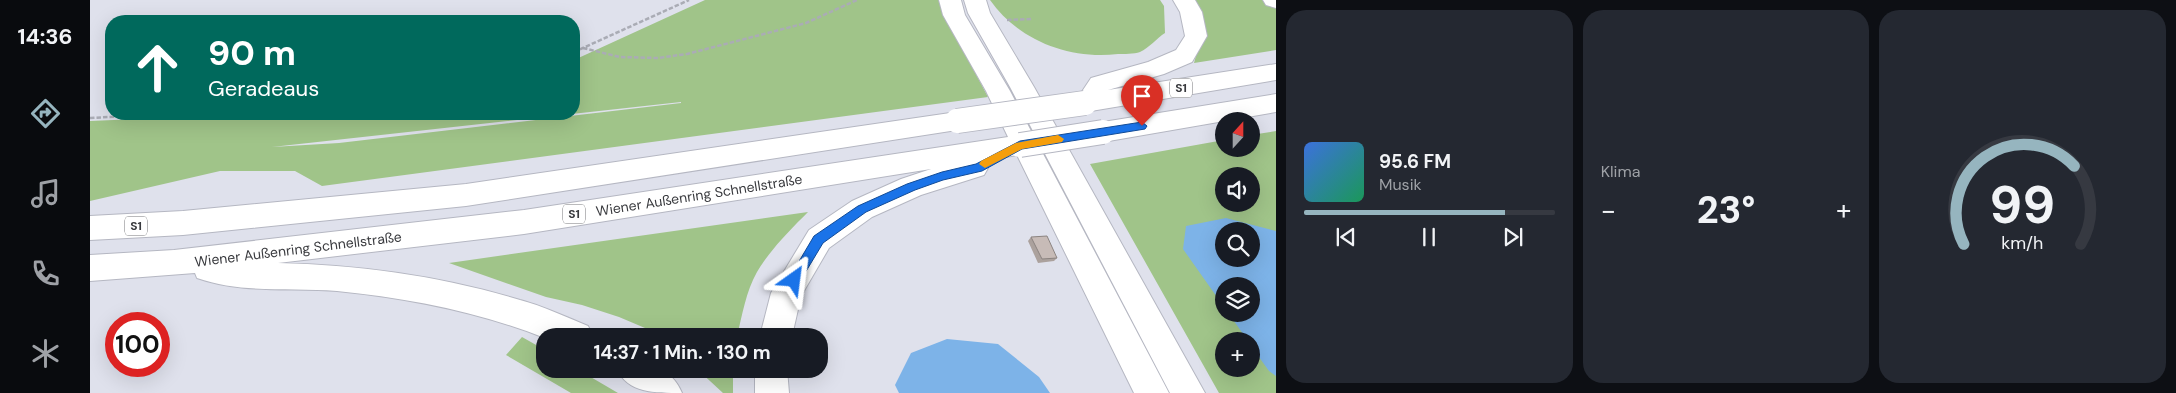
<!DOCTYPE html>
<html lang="de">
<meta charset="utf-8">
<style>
body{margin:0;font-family:"DM Sans",sans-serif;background:#242831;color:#f1f3f6;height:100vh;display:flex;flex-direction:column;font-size:19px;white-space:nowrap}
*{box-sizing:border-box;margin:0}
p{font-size:16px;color:#9ea1a6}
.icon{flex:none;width:28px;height:28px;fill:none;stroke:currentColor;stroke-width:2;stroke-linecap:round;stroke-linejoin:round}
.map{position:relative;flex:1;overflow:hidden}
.details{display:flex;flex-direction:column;gap:10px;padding:10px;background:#0d0f14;width:900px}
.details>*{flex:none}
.guide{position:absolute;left:15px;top:15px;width:475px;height:105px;border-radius:20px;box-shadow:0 5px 20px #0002;background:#00695c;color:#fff;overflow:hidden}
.needle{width:32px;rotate:21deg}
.fabs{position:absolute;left:1125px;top:112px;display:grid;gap:10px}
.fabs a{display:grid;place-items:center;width:45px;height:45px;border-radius:50%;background:#171b24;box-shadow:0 5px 20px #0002;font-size:25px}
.speed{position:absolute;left:15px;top:312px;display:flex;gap:10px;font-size:25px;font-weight:700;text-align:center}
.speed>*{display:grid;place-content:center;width:65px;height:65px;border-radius:50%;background:#171b24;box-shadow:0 5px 20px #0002;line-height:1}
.speed .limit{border:8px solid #d22;background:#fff;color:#111}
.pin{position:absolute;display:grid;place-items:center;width:42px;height:42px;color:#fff;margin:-51px -21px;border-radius:50% 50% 50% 0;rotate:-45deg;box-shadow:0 0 5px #0007}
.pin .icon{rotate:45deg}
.me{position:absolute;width:55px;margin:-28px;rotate:31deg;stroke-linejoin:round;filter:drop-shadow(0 0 4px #0008)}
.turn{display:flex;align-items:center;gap:18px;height:105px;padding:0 20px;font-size:22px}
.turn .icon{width:65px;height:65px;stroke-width:2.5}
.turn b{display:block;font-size:35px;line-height:42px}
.big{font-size:38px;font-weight:700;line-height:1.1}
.details .card{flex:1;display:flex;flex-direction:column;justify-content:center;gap:8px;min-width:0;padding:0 18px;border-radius:20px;background:#242831}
.details .dial{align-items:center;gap:0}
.dial svg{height:130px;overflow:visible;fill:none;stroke:#363941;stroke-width:7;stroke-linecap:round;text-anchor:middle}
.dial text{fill:#f1f3f6;stroke:none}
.song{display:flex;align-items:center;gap:15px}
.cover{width:60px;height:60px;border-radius:8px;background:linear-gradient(135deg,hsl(220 70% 55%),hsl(150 70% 35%))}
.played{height:5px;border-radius:2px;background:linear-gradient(90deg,#96b5bf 80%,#363941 80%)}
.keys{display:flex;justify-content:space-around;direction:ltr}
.heat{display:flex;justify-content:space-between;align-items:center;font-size:28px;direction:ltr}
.details .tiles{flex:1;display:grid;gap:10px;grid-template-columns:repeat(3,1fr)}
.trip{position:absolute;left:446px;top:328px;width:292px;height:50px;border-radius:20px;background:#171b24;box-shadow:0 5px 20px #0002;font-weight:700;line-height:50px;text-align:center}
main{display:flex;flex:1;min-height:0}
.dock{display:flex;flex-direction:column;width:90px;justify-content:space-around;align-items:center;background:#090b0e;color:#9ea1a6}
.dock .icon{width:35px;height:35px}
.dock .selected{color:#96b5bf}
.dock b{font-size:22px;color:#f1f3f6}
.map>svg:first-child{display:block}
</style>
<main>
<nav class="dock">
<b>14:36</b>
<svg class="icon selected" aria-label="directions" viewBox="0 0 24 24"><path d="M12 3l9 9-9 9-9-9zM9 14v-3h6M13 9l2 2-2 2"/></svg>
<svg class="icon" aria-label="music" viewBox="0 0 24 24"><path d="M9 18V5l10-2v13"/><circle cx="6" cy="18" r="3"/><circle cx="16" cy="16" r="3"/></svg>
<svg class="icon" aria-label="phone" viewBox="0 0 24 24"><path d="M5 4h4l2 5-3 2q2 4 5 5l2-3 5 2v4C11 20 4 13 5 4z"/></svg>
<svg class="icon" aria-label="climate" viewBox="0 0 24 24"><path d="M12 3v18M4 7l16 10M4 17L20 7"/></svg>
</nav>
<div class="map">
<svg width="1186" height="393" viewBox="0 0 1186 393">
<rect width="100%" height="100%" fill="#dfe1ec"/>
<path fill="#a0c489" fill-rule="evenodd" d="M615,0H849L851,8L898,97L232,186L205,171H130L0,201V121L166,114H484V60ZM591,103L249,143L182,147L591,102Z
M900,0H1070L1074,6L1075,33C1067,38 1059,48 1050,52C1044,54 1034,54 1028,54C979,60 928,40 900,0Z
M1102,0H1172L1186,4V50L1104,63L1107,52Z
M1186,131V393H1129L1000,164L1134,140V149H1161V135ZM1134,176H1161V204H1134ZM1134,231H1161V259H1134ZM1134,286H1161V314H1134ZM1134,341H1161V369H1134Z
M718,212C700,230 680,250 667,272C656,291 652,316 647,336H568L555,328L529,317L492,305L456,297L359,263Z
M432,337L455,350V369H487L528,393H481L416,355Z
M607,369H643V393H633Z"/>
<path fill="#7db3e8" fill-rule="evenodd" d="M1136,218L1186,231V376L1179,371L1161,346V341H1158L1139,314H1161V286H1134V307L1093,249L1096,226ZM1134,231H1161V259H1134Z
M857,339L908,344L949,377L960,393H809L805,385L821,353Z"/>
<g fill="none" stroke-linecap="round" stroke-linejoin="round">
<g stroke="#b5b7c2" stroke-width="2">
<path id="highway" d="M849,0H871L875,15L920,91L1079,393H1044L927,155L894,161L898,168L894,175L831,195L782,217L739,248L711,296L702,336H670L681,293L719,230L762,201L811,179L841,169L434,234L188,263C270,265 351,276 430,300C453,306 476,317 498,326L503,336H455V338C389,312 318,298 247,291C201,287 152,294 107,278L105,273L0,281V255L84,250L434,210L918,137L896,91L853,15Z
M874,0H896L900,13L944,87L1115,393H1080L920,87L878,13Z
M1083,0H1105L1112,12L1117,36L1102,62L1074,74L1018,90L1186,64V80L995,112L986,109L983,103L986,97L992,95L991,93L1001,78L1058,62L1086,50L1095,36L1090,12Z
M1173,0H1186V8L1176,5Z
M1186,94V112L1013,142L1004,139L1000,132L1004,125L1013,122Z
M867,112L876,114L880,121L876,128L867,130L376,206L93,235L0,240V216L93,211L376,184Z
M527,369C555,369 579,362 592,393C564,393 538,393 527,369Z
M665,369H697L699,393H665Z"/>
</g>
<path stroke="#aaacb5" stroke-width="2.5" stroke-dasharray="4.5 2" stroke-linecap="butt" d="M917,20L942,19
M493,48L530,57L568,58L597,54L716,23L767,0
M484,52L599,0
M0,118L77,114"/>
<use href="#highway" fill="#fff" fill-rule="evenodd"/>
<g stroke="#b5b7c2" stroke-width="26" stroke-linecap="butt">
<path id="highway-bridge" d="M867,121L995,103
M930,145L1013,132"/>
</g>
<use href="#highway-bridge" stroke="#fff" stroke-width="24"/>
</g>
<path fill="#aba19d" d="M941,237L967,258L964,261L948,263L938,241Z"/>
<path fill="#c7bbb7" stroke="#8b8380" d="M957,236L967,258L952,259L941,237Z"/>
<path fill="#1a73e8" stroke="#114b97" d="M1052,122L1057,126L1055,129L932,149L892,171L853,180L825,190L776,212L733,243L709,283L704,285L700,283L698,280L724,236L768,206L817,184L852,172L886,164L930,141Z"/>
<path fill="#f59e0b" d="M968,135L974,139L972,142L932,149L895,168L889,164L891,161L926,143Z"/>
<g text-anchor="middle" stroke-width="4.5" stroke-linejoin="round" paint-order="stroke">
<g fill="#fff" stroke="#747578" stroke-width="1">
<rect x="1080" y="78.5" width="22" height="19" rx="4"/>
<rect x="473" y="204.5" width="22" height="19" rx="4"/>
<rect x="35" y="216.5" width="22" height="19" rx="4"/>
</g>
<g font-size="12" font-weight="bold" fill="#393a3e">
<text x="1091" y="92">S1</text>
<text x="484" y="218">S1</text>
<text x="46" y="230">S1</text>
</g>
<g font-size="14" fill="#393a3e" stroke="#fff">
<text transform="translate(609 195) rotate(-9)" y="5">Wiener Außenring Schnellstraße</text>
<text transform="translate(208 249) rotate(-7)" y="5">Wiener Außenring Schnellstraße</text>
</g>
</g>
</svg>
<div class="fabs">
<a><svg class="needle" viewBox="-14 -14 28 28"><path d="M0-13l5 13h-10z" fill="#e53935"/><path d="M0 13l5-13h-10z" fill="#9ea1a6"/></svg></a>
<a><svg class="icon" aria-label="sound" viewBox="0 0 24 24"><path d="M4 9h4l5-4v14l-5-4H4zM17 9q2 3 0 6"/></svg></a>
<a><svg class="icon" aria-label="search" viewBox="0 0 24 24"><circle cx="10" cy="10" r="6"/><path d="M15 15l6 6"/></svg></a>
<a><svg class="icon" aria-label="layers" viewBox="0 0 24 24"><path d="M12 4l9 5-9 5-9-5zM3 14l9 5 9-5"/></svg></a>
<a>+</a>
</div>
<div class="speed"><div class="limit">100</div></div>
<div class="pin" style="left:1052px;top:126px;background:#d93025"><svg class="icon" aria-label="arrive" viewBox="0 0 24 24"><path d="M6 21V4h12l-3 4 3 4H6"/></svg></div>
<svg class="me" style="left:704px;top:280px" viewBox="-20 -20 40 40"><path d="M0-17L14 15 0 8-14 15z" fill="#1a73e8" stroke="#fff" stroke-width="4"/></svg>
<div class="trip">14:37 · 1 Min. · 130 m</div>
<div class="guide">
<div class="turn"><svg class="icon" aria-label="ahead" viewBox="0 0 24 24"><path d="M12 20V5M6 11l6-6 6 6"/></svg><div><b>90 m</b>Geradeaus</div></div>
</div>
</div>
<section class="details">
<div class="tiles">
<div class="card">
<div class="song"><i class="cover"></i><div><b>95.6 FM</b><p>Musik</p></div></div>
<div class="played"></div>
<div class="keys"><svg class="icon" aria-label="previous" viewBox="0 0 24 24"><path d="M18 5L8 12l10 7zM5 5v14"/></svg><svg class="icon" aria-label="pause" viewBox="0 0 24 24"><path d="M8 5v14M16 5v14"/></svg><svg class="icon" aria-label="next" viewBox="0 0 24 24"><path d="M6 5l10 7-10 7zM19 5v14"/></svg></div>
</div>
<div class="card"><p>Klima</p>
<div class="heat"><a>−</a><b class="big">23°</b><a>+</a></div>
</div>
<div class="card dial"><svg viewBox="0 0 100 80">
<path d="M14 69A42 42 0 1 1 86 69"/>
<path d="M14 69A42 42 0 0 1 82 21" stroke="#96b5bf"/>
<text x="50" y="56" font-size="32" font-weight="700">99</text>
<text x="50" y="72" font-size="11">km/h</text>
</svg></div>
</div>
</section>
</main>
